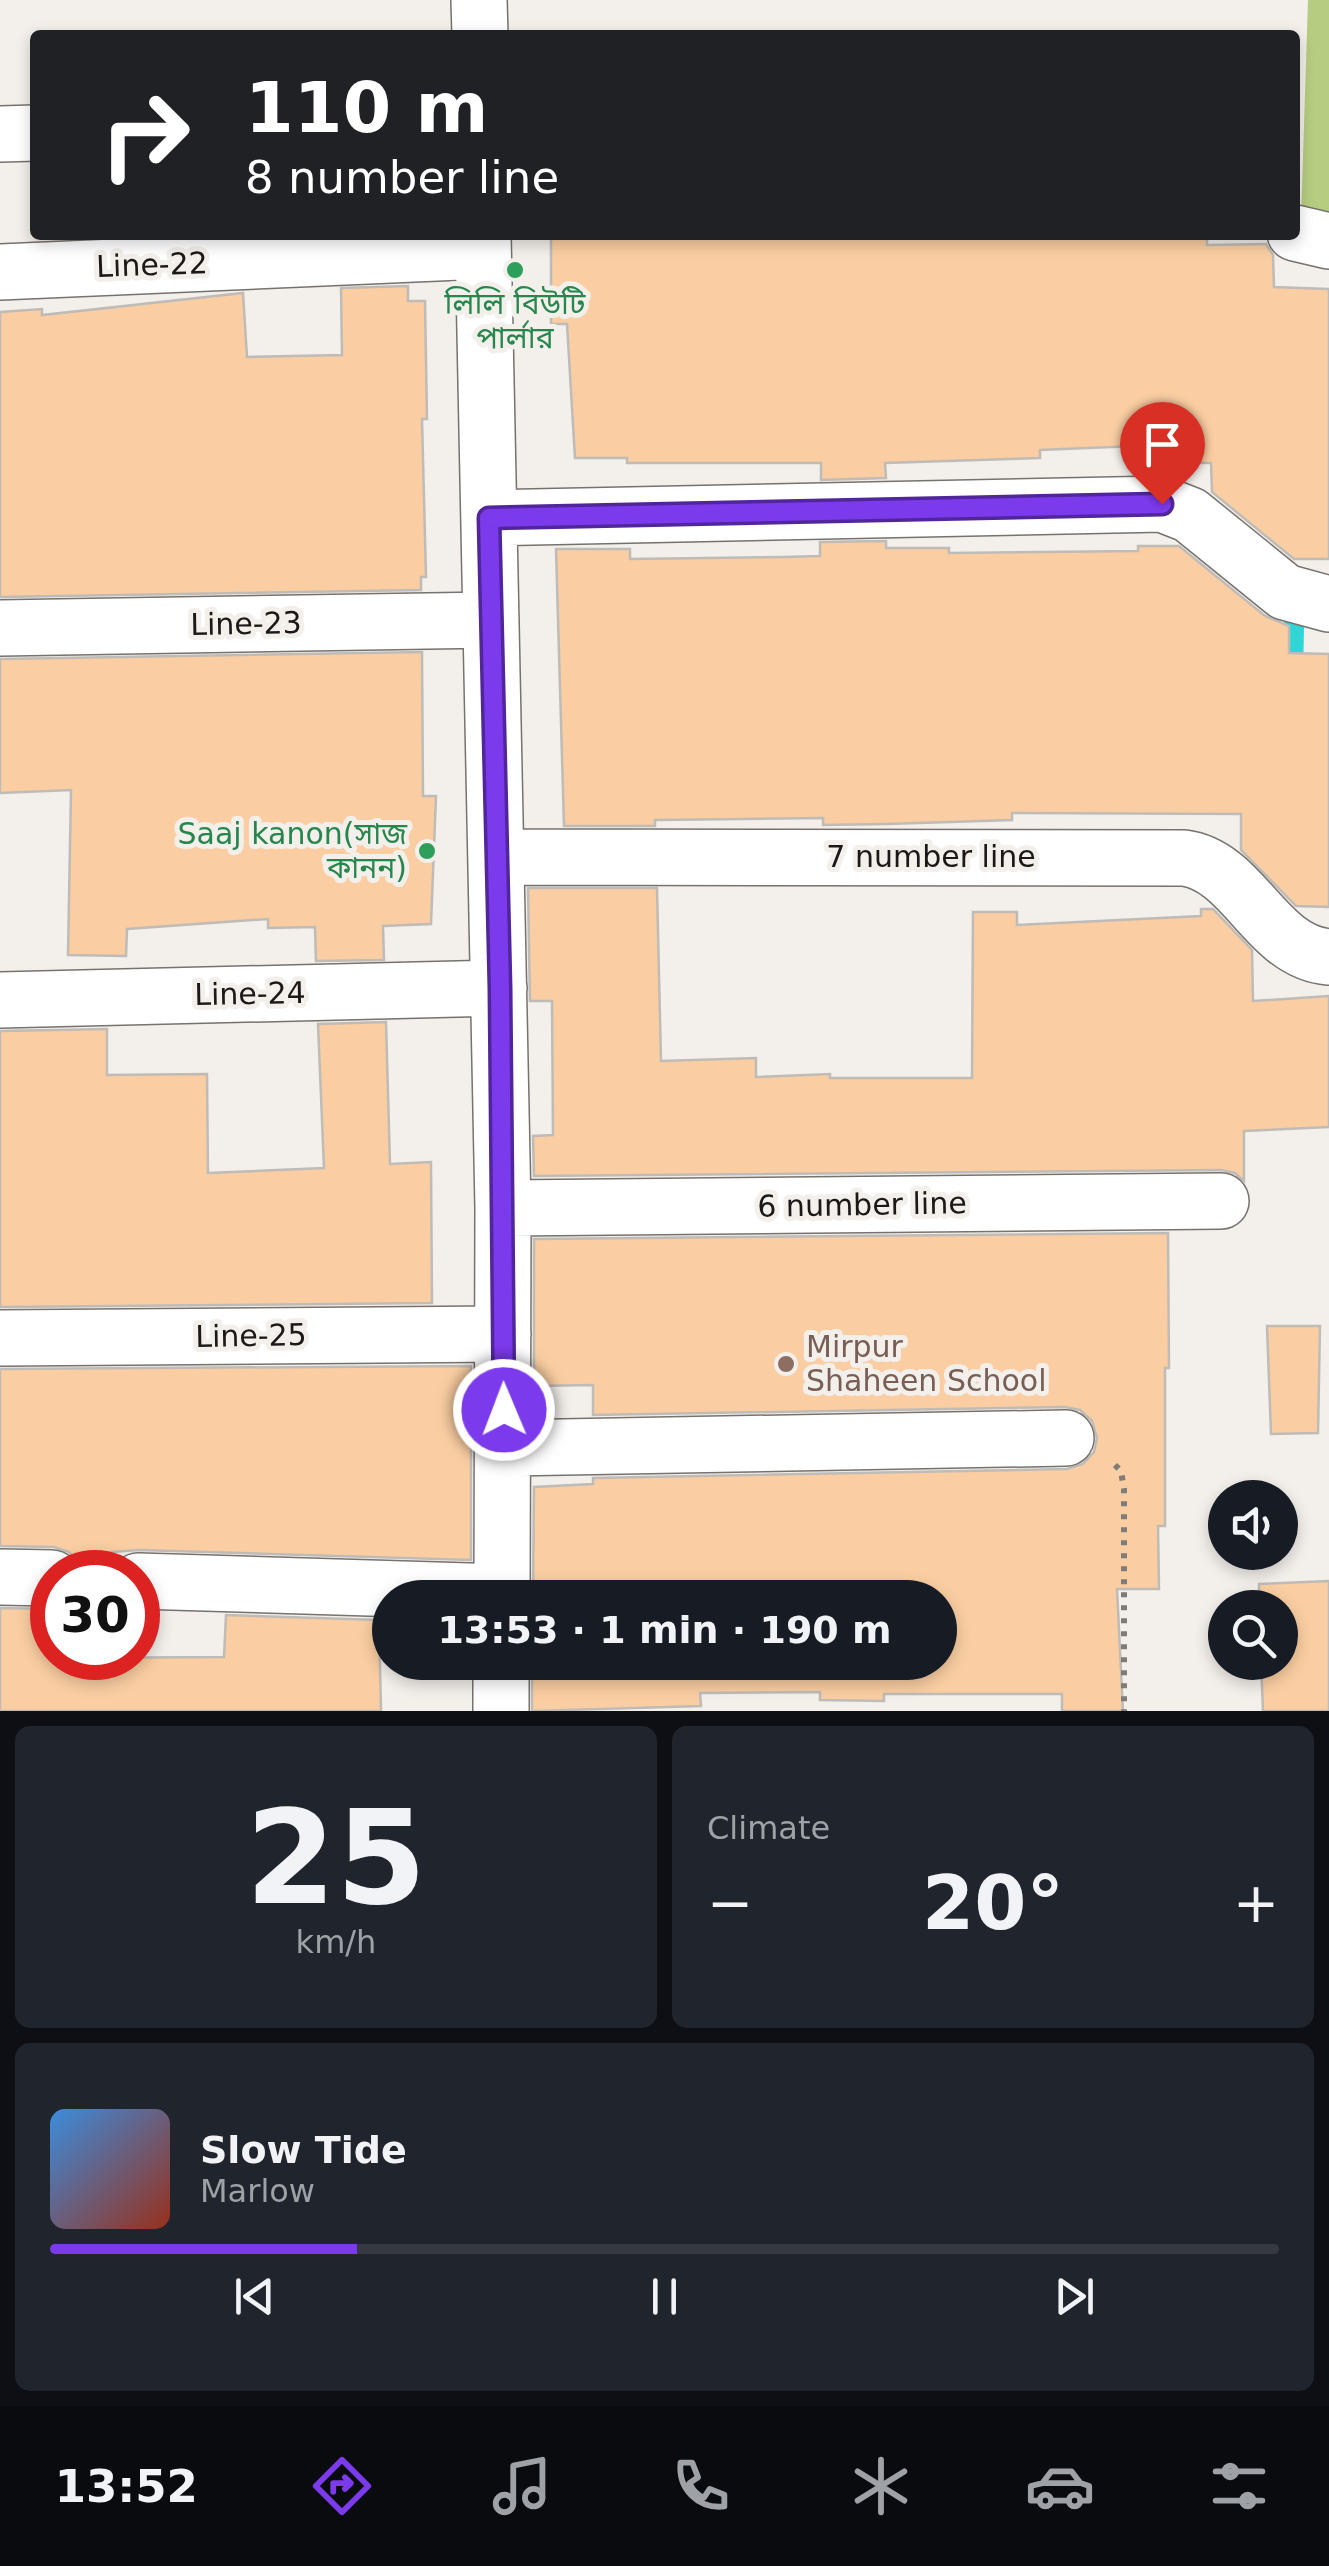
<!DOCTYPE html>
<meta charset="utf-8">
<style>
body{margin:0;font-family:"DejaVu Sans","Noto Sans Bengali",sans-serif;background:#20242c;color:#f1f3f6;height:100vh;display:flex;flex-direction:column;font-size:38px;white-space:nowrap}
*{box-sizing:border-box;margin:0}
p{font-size:32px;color:#9ea1a6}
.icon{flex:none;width:55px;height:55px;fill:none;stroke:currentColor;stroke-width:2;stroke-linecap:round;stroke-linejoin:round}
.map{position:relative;height:1711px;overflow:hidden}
.side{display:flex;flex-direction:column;gap:15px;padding:15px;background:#0d0f14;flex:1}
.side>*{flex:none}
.banner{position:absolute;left:30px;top:30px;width:1270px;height:210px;border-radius:10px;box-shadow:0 5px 15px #0003;background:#202124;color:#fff;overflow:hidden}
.fabs{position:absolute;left:1208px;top:1480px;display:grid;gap:20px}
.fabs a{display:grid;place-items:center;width:90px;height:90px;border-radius:50%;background:#171b24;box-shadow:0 5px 15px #0003;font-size:50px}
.speed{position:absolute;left:30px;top:1550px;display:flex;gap:20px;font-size:50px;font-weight:700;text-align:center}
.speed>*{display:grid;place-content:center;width:130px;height:130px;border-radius:50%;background:#171b24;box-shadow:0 5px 15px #0003;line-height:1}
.speed .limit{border:15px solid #d22;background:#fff;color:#111}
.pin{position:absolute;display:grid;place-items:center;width:85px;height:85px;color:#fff;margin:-102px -42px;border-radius:50% 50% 50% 0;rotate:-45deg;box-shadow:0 0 10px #0007}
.pin .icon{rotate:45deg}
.me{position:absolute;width:110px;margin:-55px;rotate:359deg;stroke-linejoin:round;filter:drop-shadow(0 0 8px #0008)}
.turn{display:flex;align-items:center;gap:35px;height:210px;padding:0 50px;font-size:45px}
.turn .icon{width:130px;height:130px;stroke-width:2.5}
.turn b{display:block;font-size:70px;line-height:85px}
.big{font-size:75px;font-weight:700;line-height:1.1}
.side .tile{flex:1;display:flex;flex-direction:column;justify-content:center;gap:15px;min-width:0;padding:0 35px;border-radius:15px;background:#20242c}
.side .dial{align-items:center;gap:0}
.dial b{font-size:130px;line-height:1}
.song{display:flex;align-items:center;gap:30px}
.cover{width:120px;height:120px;border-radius:15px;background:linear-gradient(135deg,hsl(210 70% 55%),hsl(10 70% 35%))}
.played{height:10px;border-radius:5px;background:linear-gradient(90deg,#7c3aed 25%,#363941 25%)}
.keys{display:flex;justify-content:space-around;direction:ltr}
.heat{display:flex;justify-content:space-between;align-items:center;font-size:55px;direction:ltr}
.side .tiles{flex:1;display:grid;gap:15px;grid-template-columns:1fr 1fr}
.tile:last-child{grid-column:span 2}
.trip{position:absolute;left:372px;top:1580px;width:585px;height:100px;border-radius:50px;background:#171b24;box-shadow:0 5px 15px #0003;font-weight:700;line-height:100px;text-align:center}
.tab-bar{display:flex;height:160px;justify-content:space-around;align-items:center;background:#090b0e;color:#9ea1a6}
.tab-bar .icon{width:70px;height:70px}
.tab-bar .active{color:#7c3aed}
.tab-bar b{font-size:45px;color:#f1f3f6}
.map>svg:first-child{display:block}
</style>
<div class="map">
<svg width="1329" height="1711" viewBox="0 0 1329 1711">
<rect width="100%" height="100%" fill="#f3efeb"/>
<path fill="#b6cc80" d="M1308,0H1329V219H1301Z"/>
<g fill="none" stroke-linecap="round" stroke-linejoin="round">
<path stroke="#30d6d6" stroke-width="18" d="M1287,599L1295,628L1294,677"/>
</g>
<path fill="#facea2" stroke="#bfbbb7" stroke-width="2.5" d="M551,235H1207V245L1266,244L1273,255L1274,287L1329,289V559H1294L1212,492L1211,463L1136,462V446L1040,450V458L885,463L886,478L821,480V463H627V458H575L567,324H551Z
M408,286V301H425L427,419H422L426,577H421V590L0,597V312L42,309V315L243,293L247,357L342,355L341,288Z
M886,541V548H949V553L1138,551V546H1179L1265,616L1289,626V653L1329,654V907L1296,906L1241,850V814L1012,813V820L887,824L823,825V818L655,820V826H564L556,549H630V559L783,557L820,556V542Z
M422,652L423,796H436L431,924L383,926L384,960L316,961L315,927L268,928V919L127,929L126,956L68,955L71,790L0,793V659Z
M528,888H657L661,1061L756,1058V1077L830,1074V1078H972L973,912H1017V925L1201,916V909H1213L1252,950L1253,1001L1329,996V1127L1244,1131V1181L1235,1173L1221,1170L534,1176L533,1136L553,1135L552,1001H530Z
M386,1022L390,1164L431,1162L432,1303L0,1307V1031L107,1029V1075L207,1074L208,1173L324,1168L318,1024Z
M1168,1233L1169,1368H1165V1526H1158L1159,1589H1117L1123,1711H1062V1694H884V1701L820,1700V1692L700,1693L701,1706L532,1711V1662H940V1598H533L534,1487L593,1484V1478L1067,1469L1083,1464L1094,1452L1097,1438L1092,1421L1080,1410L1065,1407L593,1415V1385L534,1386V1239Z
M1267,1326H1320L1318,1433L1271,1434Z
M471,1366V1560L139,1550L99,1553V1566H80L69,1552L54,1547L0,1546V1369Z
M1329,1581V1711H1263L1261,1662H1280V1608H1259V1584Z
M0,1608L52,1609V1658L224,1657L226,1615L379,1620L381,1711H0Z"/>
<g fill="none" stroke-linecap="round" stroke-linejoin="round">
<g stroke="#76726e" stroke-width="58">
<path id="street" d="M479,0L480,35
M0,134L35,133
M1295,233L1329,241
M483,235L503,1208L502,1598
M0,272L483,251
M489,518L1162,504L1190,515L1285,592L1329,604
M0,628L491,620
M496,857L1184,858C1245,866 1265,952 1329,957
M0,1000L499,988
M503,1208L1221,1201
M0,1338L503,1334
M504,1448L1066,1438
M0,1577L52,1578
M138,1581L502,1592
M501,1711V1662"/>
</g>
<path stroke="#7e7c79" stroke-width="6" stroke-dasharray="5 8" stroke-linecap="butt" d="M1115,1465L1121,1471L1124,1489V1711"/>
<use href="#street" stroke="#fff" stroke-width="55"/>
</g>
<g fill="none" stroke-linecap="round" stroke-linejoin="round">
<g stroke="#51269a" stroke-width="25">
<path id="route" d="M504,1410L500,988L489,518L1162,504"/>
</g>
<use href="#route" stroke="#7c3aed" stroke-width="18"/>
</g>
<g fill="#2e9e5b" stroke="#f3efeb" stroke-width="4">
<circle cx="515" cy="270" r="10"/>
<circle cx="427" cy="851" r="10"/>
</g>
<circle fill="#8d6e63" stroke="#f3efeb" stroke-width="4" cx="786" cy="1364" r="10"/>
<g text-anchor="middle" stroke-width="10" stroke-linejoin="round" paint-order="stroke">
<g font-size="30" fill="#1a1917" stroke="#f3efeb">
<text transform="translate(152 265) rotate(-2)" y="10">Line-22</text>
<text transform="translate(246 624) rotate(-1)" y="10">Line-23</text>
<text x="931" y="867">7 number line</text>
<text transform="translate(250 994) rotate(-1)" y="10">Line-24</text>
<text transform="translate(862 1205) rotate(-1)" y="10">6 number line</text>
<text transform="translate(251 1336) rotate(-1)" y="10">Line-25</text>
</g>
<g font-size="30" fill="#27864d" stroke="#f3efeb">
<text x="515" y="314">লিলি বিউটি<tspan x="515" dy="34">পার্লার</tspan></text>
<text x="407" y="844" text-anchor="end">Saaj kanon(সাজ<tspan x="407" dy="34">কানন)</tspan></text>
</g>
<g font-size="30" fill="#785e54" stroke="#f3efeb" text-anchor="start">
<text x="806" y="1357">Mirpur<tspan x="806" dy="34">Shaheen School</tspan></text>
</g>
</g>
</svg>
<div class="fabs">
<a><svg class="icon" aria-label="sound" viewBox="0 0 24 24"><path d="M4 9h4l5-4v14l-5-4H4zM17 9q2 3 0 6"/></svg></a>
<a><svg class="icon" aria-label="search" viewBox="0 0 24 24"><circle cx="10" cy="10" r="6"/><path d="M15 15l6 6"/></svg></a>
</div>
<div class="speed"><div class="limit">30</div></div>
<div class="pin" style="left:1162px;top:504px;background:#d93025"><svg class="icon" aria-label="arrive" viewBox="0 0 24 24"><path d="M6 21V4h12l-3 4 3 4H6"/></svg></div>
<svg class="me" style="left:504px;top:1410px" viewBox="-20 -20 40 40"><circle r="17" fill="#7c3aed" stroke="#fff" stroke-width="3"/><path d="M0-11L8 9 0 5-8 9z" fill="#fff"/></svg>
<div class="trip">13:53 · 1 min · 190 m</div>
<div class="banner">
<div class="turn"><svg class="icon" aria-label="right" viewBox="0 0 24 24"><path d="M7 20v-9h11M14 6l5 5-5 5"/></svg><div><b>110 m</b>8 number line</div></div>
</div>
</div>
<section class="side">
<div class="tiles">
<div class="tile dial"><b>25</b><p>km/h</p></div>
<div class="tile"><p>Climate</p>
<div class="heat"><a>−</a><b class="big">20°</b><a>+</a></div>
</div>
<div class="tile">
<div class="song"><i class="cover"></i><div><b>Slow Tide</b><p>Marlow</p></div></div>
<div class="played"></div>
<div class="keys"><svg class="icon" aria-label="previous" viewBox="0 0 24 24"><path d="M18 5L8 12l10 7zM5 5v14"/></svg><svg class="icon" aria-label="pause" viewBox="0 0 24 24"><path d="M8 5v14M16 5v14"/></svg><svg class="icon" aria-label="next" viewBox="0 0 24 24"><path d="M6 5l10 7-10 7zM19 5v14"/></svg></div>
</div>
</div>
</section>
<nav class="tab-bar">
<b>13:52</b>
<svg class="icon active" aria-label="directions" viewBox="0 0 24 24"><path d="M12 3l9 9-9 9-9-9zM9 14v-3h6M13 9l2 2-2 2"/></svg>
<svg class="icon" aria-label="music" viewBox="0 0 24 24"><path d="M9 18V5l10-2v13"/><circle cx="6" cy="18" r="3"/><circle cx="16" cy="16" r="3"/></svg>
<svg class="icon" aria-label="phone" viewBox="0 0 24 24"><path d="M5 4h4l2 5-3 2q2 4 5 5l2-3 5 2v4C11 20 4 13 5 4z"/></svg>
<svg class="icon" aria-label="climate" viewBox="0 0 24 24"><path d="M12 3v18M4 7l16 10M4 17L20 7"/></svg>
<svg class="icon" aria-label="car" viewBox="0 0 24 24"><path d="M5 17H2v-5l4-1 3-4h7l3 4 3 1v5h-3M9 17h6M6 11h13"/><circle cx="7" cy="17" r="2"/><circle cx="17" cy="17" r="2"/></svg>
<svg class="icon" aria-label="filters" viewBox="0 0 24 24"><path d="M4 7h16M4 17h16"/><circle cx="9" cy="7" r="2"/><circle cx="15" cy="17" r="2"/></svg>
</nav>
